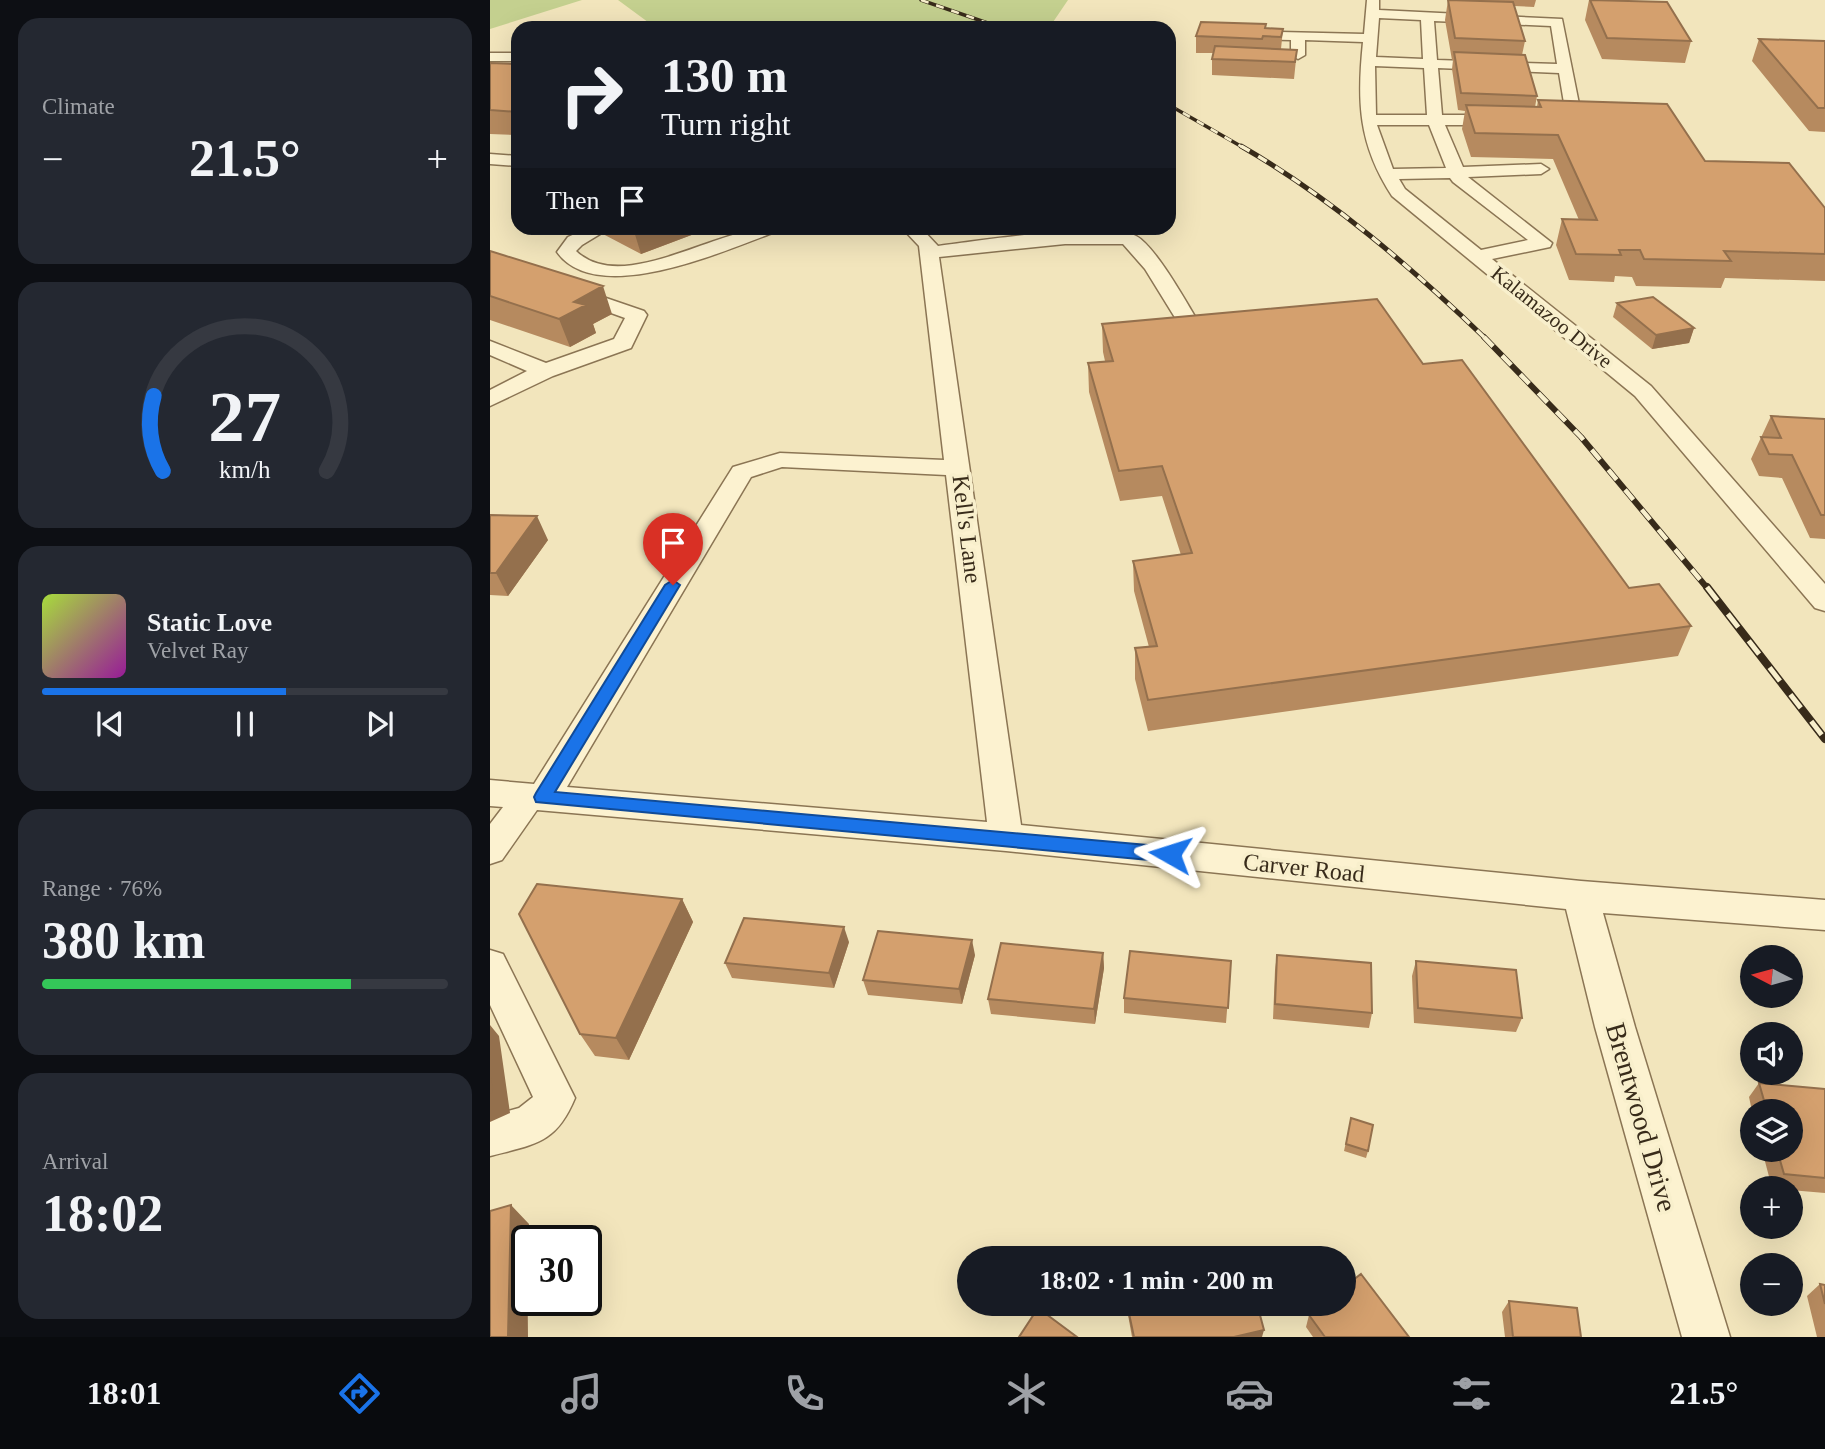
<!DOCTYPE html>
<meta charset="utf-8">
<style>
body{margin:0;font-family:Georgia,serif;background:#242831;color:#f1f3f6;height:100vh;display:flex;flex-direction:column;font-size:26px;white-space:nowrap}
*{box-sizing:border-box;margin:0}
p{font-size:23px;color:#9ea1a6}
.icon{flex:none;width:38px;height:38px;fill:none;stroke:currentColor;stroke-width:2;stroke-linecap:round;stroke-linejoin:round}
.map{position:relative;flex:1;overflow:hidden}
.side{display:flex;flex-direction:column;gap:18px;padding:18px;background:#0d0f14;width:490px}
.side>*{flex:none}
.top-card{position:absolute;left:21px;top:21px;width:665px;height:214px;border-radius:21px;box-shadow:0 7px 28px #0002;background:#171b24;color:#f1f3f6;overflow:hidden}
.needle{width:46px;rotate:276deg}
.controls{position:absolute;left:1250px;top:945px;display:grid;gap:14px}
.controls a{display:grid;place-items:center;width:63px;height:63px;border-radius:50%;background:#171b24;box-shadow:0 7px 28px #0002;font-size:35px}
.speed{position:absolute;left:21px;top:1225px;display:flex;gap:14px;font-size:35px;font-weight:700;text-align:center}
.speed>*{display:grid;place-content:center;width:91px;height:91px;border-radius:50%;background:#171b24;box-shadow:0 7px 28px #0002;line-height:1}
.speed .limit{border:4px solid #111;border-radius:10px;background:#fff;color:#111}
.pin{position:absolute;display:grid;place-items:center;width:60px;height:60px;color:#fff;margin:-72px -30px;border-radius:50% 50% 50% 0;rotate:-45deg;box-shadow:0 0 7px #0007}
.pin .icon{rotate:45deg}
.me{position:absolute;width:77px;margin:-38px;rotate:276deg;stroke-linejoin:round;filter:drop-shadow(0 0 5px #0008)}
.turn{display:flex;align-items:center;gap:24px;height:147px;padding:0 35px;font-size:32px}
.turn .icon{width:91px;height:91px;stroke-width:2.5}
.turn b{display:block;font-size:49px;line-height:60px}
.then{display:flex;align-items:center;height:66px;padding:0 35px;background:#0003;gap:14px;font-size:26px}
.big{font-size:52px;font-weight:700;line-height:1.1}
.side .card{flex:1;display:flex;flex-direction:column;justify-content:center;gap:10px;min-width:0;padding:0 24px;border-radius:21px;background:#242831}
.side .dial{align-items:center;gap:0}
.dial svg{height:182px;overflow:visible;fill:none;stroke:#363941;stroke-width:7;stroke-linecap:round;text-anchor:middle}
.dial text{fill:#f1f3f6;stroke:none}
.song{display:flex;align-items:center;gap:21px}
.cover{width:84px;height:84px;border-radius:10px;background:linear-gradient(135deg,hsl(80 70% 55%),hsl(300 70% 35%))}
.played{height:7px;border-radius:4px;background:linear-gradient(90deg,#1a73e8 60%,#363941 60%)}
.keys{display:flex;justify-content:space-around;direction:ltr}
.heat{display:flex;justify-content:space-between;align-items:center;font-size:38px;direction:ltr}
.charge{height:10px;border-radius:5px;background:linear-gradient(90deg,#34c759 76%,#363941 0)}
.trip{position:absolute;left:467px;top:1246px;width:399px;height:70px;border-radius:35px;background:#171b24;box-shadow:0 7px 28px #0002;font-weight:700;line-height:70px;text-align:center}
.tab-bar{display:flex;height:112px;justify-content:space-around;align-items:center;background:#090b0e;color:#9ea1a6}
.tab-bar .icon{width:49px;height:49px}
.tab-bar .current{color:#1a73e8}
.tab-bar b{font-size:32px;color:#f1f3f6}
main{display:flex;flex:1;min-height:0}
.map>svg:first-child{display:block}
</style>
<main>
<section class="side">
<div class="card"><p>Climate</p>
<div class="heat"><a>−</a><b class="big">21.5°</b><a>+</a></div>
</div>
<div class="card dial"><svg viewBox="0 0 100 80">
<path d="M14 69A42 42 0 1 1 86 69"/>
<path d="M14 69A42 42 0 0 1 10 36" stroke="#1a73e8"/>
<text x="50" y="56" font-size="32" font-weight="700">27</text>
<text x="50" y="72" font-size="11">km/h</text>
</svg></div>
<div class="card">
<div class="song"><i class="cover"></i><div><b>Static Love</b><p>Velvet Ray</p></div></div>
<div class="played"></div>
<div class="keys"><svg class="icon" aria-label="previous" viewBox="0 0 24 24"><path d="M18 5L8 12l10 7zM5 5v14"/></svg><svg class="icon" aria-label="pause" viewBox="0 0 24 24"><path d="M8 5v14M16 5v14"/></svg><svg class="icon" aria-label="next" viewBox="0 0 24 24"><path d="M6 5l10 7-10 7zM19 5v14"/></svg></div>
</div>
<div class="card"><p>Range · 76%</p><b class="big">380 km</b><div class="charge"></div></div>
<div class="card"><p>Arrival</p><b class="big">18:02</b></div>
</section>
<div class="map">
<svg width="1335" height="1337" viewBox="0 0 1335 1337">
<rect width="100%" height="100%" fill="#f2e5bc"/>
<path fill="#c4d08f" d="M0,0H92L0,29Z
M128,0H578L559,28H166Z"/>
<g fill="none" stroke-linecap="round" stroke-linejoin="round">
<g stroke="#8b7554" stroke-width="3">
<path id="minor" d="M877,0H889V10L1072,19L1092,119L1090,122L1063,125L1055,120L1057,117L1076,115L1069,73L948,68L952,115H1014L1022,120L1014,125H955L973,167L1051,164L1059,169L1051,174L978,177L1062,243L1060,247L1002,259L1161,386L1335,584V611L1325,608L1145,396L902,196C868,144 867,101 873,42L815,40V55L808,59L801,55V40L751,39L744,35L751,31L874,34ZM889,18L931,20L933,59L886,57ZM944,21L1061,26L1067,64L947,60ZM885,66L934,68L937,115H886ZM887,125H939L956,168L903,169ZM960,178L963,182L1038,240L991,250L915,189L909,179Z
M0,53H28V61H0Z
M0,154L28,156V166L0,164Z
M98,228H120L92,245L86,251C134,297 232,223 288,228L285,232C233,251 107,308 67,252L78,237Z
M412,228H431L448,246C486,241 617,221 646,236C667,247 701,311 715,333L711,337H697L655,269L633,244H575L449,257L531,825L1091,881L1335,900V930L1113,913L1145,1027L1240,1337H1192L1105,1027L1076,909L516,851L47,810L12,860L0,864V824L13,807L0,806V780L44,784L243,467L290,453L454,460L429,246ZM292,467L456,475L497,822L77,787L261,477Z
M81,286L154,311L157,315L141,348L63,376L0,406V390L37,371L0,355V341L56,363L124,339L135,318L74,296L71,292L74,288Z
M0,950L13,954L85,1098C66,1144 45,1144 0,1156V1116L29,1108L43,1097L0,1005Z"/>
</g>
<use href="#minor" fill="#fcf2d0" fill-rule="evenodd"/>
<g stroke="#382b1a" stroke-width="3.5">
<path id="rail-far3" d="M431,0L512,28
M679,105L754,148"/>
</g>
<g stroke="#382b1a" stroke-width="5">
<path id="rail-far2" d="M751,146C841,198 921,267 996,339"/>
</g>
<g stroke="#382b1a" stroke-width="6">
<path id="rail-far1" d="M994,337L1091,437L1218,589"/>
</g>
<g stroke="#382b1a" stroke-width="8">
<path id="rail" d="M1217,587L1335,739"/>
</g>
<use href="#rail-far3" stroke="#f8efcc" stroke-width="2.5" stroke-dasharray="8" stroke-linecap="butt"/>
<use href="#rail-far2" stroke="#f8efcc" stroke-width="3.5" stroke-dasharray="10" stroke-linecap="butt"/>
<use href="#rail-far1" stroke="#f8efcc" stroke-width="4.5" stroke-dasharray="13" stroke-linecap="butt"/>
<use href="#rail" stroke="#f8efcc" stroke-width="5" stroke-dasharray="17" stroke-linecap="butt"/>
</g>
<path fill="#b68a5f" d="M958,0H1046L1044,7L1024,6L1035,41L1032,55L1047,96L1045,107H1047L1048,100L1215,161L1335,208V281L1235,278L1231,288L1146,286L1142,277L1125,276L1124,282L1079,280L1066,245L1072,219L1089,220L1063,159L981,157L972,129L975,111L968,110L962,69L963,60H962L955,20Z
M1099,0L1201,41L1195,63L1112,59L1095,20Z
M776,28L793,29L791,49L807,50L804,79L722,75V59L724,53H706V36Z
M1269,39L1335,41V132L1319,131L1262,61Z
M0,63L28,64V135L0,134Z
M109,228H220L151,254L111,233Z
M0,251L122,314L103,324L106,333L80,347L0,320Z
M1127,303L1204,328L1199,343L1162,349L1123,317Z
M612,324L933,364L1139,588L1201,626L1188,656L658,731L645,679V648L659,647L644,591L643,561L691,555L672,496L630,501L599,392L598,363L615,361L613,352Z
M1281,416L1335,419V539L1320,538L1292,478L1269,476L1261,459Z
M0,515L58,540L18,596L0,595Z
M192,899L203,922L139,1060L105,1056L90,1034Z
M359,942L344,988L242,978L235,963Z
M613,953L614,968L605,1024L501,1014L498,999Z
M485,955L472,1004L378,995L373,980Z
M787,955L882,1013L879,1028L783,1019L785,970Z
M741,961L736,1023L634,1013V998Z
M926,961L1032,1018L1026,1032L924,1023L922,976Z
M1269,1083L1335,1089V1193L1300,1190V1188H1282L1272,1150H1300V1111H1262L1259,1097Z
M861,1118L878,1151L876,1158L854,1151Z
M1330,1284L1335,1285V1337H1327L1317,1296Z
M1019,1301L1091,1337H1015L1012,1312Z
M636,1304H767L772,1337H642Z
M819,1315L919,1337H823L816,1327Z"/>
<path fill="#94704d" d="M143,228H220L151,254Z
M113,286L122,314L103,324L106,333L80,347L69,319L84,302Z
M1204,328L1199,343L1162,349L1166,335Z
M47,516L58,540L18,596L6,573Z
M192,899L203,922L139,1060L126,1038Z
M354,927L359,942L344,988L339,973Z
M482,940L485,955L472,1004L469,989Z
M613,953L614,968L605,1024L604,1009Z
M0,1025L9,1036L20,1113L0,1122Z
M21,1205L39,1224L38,1241H37L38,1337H18Z
M774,1330L772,1337H744Z"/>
<path fill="#d4a06e" stroke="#94704d" stroke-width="2" d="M958,0L1023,2L1035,41L965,38Z
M1100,0L1177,2L1201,41L1117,38Z
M711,22L776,24L775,28L793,29L791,37L773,36L772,39L706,36Z
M1269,39L1335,41V108H1328Z
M725,46L807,50L805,62L722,59Z
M964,52L1035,55L1047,96L971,93Z
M0,63L28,64V112L0,110Z
M1048,100L1177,104L1215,161L1299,163L1335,208V254L1234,251L1241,261L1154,259L1150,250H1129L1131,255L1086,254L1072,219L1107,220L1068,135L985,133L976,105L1051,107Z
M0,251L113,286L84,302L96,305L69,319L0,296Z
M1163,297L1204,328L1166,335L1127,303Z
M887,299L933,364L972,360L1139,588L1169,584L1201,626L658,700L645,648L667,646L643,561L702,553L672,466L629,471L598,363L623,361L612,324Z
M1281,416L1335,419V515H1331L1302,455L1279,454L1271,437L1291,438Z
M0,515L47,516L6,573H0Z
M47,884L192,899L126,1038L90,1034L29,914Z
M254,918L354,927L339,973L235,963Z
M388,931L482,940L469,989L373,980Z
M511,943L613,953L604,1009L498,999Z
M640,951L741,961L738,1008L634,998Z
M787,955L881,963L882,1013L785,1004Z
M926,961L1026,970L1032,1018L928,1008Z
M0,1075L2,1092L0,1093Z
M1269,1083L1335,1089V1178L1294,1174L1287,1150H1300V1111H1277Z
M861,1118L883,1125L878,1151L856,1144Z
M21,1205L18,1337H0V1211Z
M871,1274L919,1337H835L819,1315L833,1304H854V1287Z
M1330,1284L1335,1285V1304Z
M1019,1301L1087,1308L1091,1337H1023Z
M637,1304H767L774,1330L744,1337H644Z
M548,1308L587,1337H529Z"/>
<path fill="#1a73e8" stroke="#114b97" stroke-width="2" d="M183,580L190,585L65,792L680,847L686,849L689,854L686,859L680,862L46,802L44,797L46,793L175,585Z"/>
<g text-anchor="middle" stroke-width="7" stroke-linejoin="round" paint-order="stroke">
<g font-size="21" fill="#382b1a" stroke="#f8efcc">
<text transform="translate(1062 317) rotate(39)" y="7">Kalamazoo Drive</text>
</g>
<g font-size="24" fill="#382b1a" stroke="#f8efcc">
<text transform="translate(477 529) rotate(83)" y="8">Kell's Lane</text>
<text transform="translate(814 868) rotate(6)" y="8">Carver Road</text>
</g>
<g font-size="28" fill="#382b1a" stroke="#f8efcc">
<text transform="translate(1152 1117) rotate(74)" y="10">Brentwood Drive</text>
</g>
</g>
</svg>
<div class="controls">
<a><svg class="needle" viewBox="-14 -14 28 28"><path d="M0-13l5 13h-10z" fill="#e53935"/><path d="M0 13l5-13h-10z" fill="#9ea1a6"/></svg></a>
<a><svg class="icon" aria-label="sound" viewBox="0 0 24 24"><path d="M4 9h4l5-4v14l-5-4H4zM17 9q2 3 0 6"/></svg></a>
<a><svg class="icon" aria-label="layers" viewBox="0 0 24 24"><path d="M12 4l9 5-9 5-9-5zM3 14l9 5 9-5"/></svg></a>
<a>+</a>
<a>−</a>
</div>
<div class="speed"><div class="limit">30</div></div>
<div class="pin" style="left:183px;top:585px;background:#d93025"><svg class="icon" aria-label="arrive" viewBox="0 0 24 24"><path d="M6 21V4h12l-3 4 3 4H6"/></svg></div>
<svg class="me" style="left:680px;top:854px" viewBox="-20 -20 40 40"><path d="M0-17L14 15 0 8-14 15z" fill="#1a73e8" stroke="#fff" stroke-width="4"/></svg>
<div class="trip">18:02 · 1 min · 200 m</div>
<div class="top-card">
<div class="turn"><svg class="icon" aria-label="right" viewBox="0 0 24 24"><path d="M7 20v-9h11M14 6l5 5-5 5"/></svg><div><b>130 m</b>Turn right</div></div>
<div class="then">Then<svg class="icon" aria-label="arrive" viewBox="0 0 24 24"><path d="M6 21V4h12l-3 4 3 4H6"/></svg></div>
</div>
</div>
</main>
<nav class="tab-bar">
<b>18:01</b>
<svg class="icon current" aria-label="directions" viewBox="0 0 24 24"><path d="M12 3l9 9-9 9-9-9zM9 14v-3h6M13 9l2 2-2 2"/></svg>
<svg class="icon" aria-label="music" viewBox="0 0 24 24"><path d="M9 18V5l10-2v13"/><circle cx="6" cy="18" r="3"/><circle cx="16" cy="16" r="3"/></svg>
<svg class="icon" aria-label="phone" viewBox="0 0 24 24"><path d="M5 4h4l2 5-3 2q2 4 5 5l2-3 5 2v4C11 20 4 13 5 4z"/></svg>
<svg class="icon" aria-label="climate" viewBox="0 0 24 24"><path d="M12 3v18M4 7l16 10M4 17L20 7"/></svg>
<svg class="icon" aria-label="car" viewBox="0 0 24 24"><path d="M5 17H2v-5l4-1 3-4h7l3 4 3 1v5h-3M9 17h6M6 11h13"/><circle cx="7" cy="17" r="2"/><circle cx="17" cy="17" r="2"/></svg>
<svg class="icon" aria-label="filters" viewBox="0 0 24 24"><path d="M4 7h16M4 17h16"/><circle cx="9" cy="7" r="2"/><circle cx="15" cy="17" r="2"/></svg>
<b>21.5°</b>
</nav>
